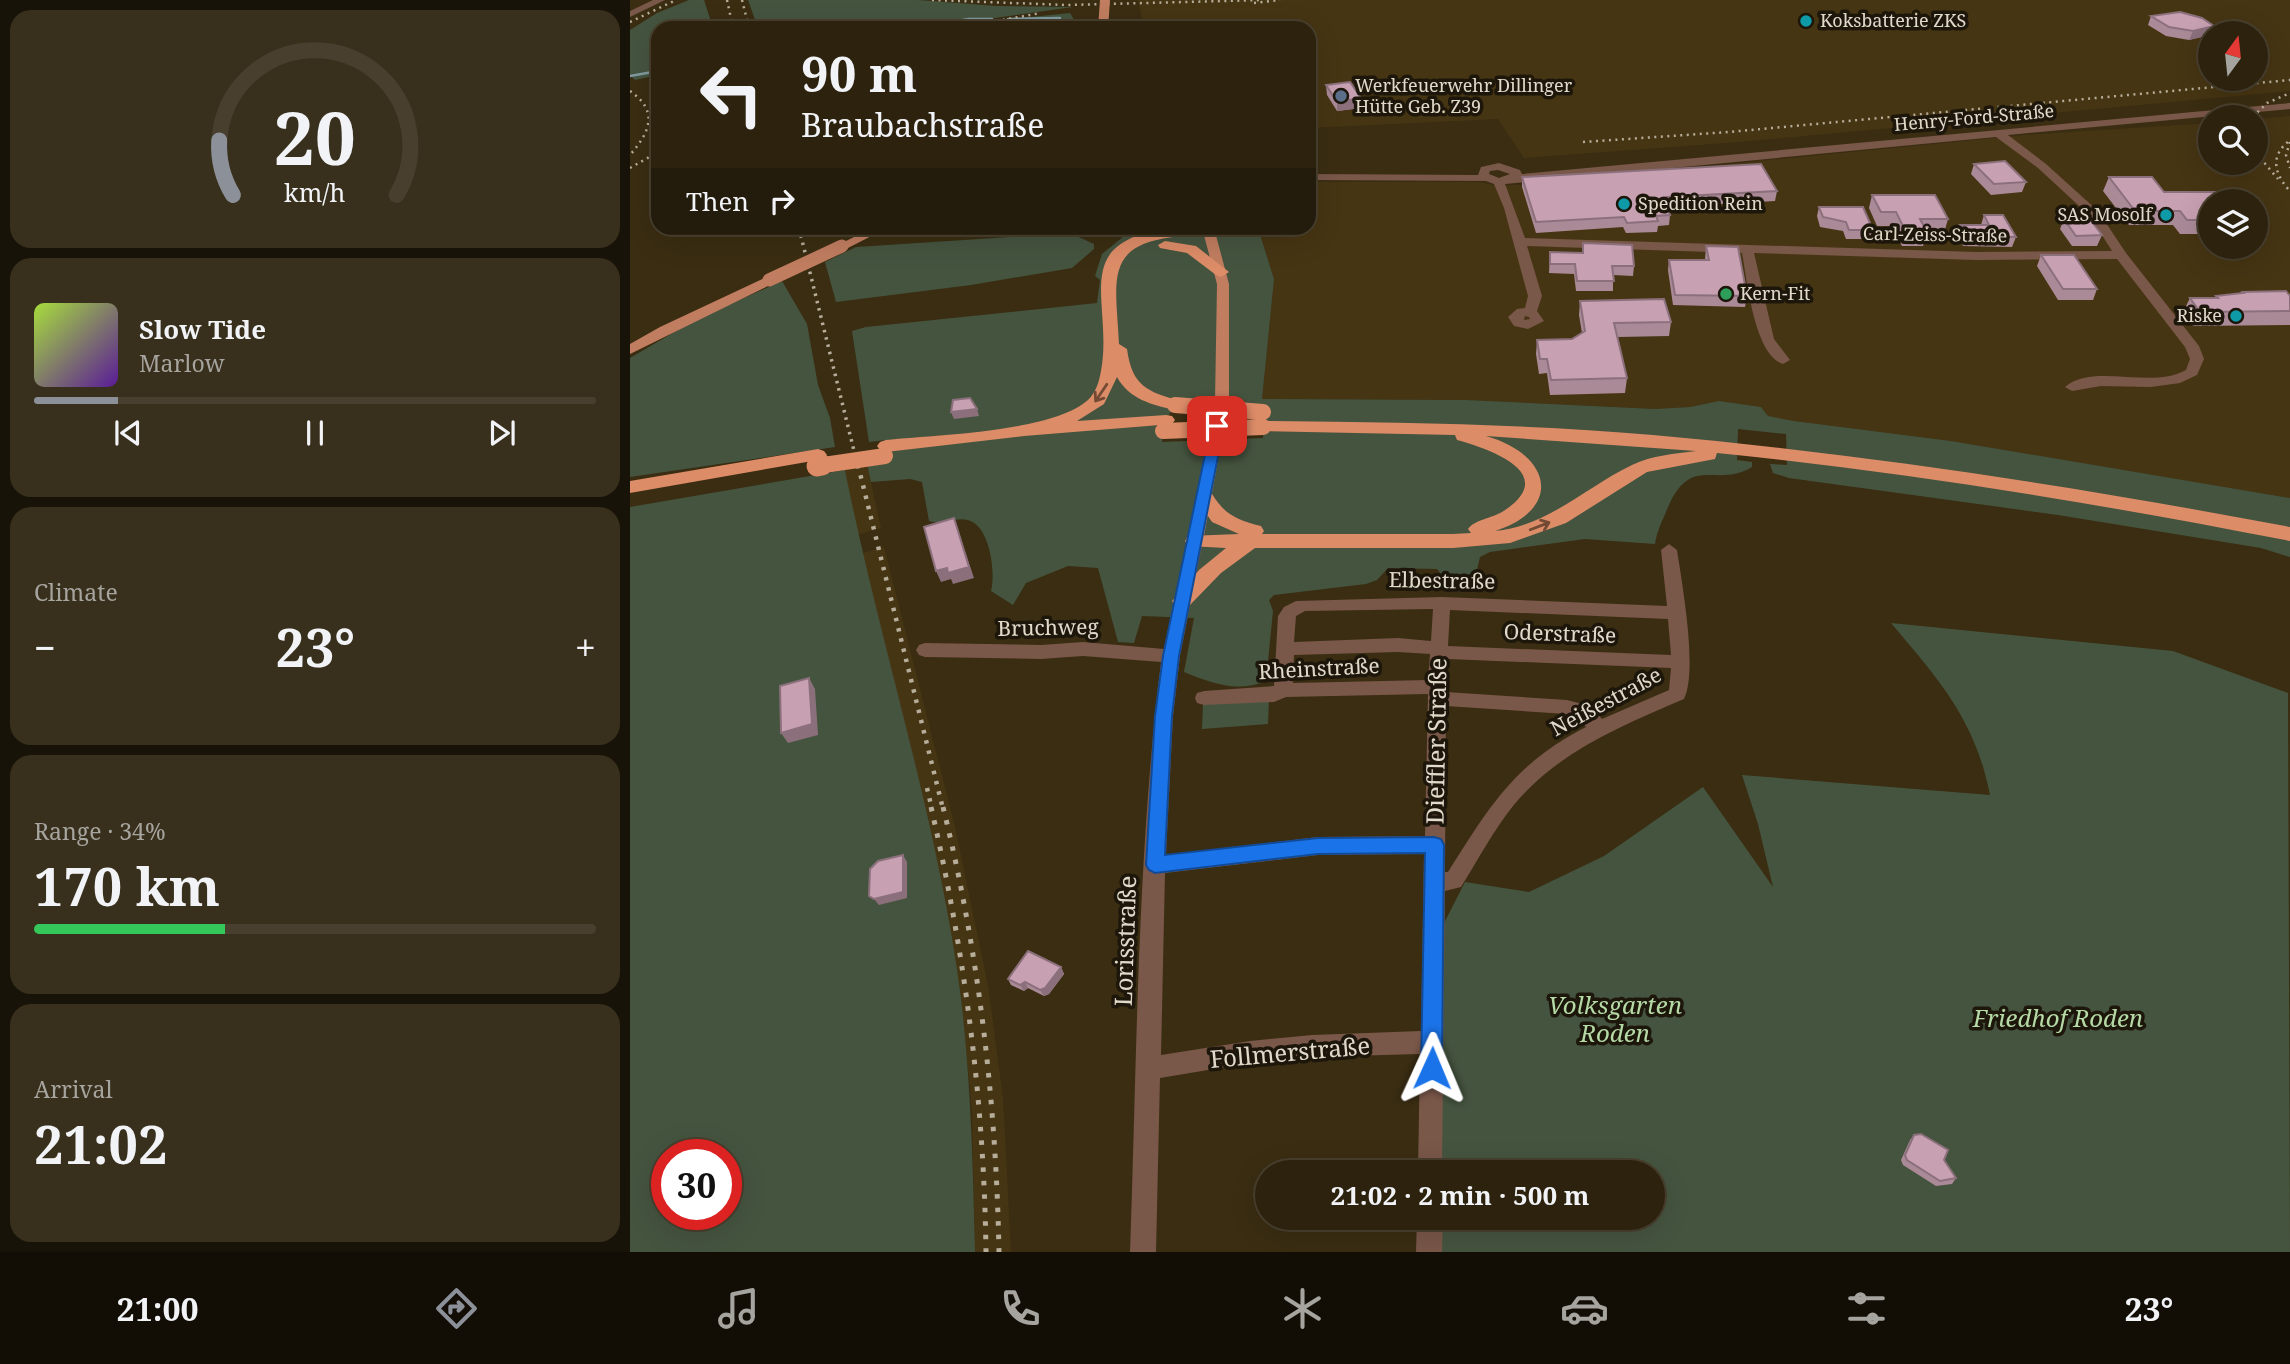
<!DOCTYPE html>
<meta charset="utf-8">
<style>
body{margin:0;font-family:"Noto Serif",serif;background:#382f1c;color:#f1f3f6;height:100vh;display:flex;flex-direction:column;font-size:26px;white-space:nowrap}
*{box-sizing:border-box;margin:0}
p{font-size:23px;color:#a6a49e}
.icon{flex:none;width:38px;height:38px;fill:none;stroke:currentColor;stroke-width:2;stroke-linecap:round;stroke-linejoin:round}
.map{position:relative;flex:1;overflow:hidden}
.drawer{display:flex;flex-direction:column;gap:10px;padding:10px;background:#181308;width:630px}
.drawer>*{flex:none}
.hud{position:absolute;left:21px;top:21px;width:665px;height:214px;border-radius:21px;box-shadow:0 7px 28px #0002,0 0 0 2px #483f2e;background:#2c220e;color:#f1f3f6;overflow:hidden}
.needle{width:46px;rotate:15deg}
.fabs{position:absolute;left:1568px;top:21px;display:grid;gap:14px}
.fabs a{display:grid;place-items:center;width:70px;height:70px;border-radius:50%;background:#2c220e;box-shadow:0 7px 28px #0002,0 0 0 2px #483f2e;font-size:35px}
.speed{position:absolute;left:21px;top:1139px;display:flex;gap:14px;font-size:35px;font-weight:700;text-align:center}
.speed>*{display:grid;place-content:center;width:91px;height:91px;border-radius:50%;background:#2c220e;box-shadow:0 7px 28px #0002,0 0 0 2px #483f2e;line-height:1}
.speed .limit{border:10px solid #d22;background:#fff;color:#111}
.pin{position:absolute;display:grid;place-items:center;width:60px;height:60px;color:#fff;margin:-30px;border-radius:14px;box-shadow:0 4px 10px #0006}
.me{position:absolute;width:77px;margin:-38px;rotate:1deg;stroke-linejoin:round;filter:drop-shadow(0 0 5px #0008)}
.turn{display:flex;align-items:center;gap:24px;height:147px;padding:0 35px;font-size:32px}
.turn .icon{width:91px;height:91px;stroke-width:2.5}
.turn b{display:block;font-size:49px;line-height:60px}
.then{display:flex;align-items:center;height:66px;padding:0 35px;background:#0003;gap:14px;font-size:26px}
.big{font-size:52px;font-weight:700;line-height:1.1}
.drawer .tile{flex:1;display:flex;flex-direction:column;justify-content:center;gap:10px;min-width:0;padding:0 24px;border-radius:21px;background:#382f1c}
.drawer .dial{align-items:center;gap:0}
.dial svg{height:182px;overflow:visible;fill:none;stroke:#483f2e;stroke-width:7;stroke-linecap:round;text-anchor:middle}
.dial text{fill:#f1f3f6;stroke:none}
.song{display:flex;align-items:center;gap:21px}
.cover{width:84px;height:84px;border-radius:10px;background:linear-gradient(135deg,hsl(80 70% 55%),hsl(270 70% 35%))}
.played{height:7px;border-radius:4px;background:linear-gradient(90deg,#8c9099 15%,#483f2e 15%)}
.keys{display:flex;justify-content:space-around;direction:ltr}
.heat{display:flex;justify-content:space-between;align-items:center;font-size:38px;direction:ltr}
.charge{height:10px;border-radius:5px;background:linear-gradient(90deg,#34c759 34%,#483f2e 0)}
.trip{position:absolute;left:625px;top:1160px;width:410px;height:70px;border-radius:35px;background:#2c220e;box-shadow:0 7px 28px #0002,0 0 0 2px #483f2e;font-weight:700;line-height:70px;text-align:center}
.tab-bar{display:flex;height:112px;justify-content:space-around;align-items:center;background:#120e06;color:#a6a49e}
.tab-bar .icon{width:49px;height:49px}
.tab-bar .on{color:#8c9099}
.tab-bar b{font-size:32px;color:#f1f3f6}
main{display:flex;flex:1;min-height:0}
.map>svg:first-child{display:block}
</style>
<main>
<section class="drawer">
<div class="tile dial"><svg viewBox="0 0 100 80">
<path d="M14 69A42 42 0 1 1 86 69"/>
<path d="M14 69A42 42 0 0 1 8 45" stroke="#8c9099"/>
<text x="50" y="56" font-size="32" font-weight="700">20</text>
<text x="50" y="72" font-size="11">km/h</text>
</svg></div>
<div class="tile">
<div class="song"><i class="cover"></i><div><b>Slow Tide</b><p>Marlow</p></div></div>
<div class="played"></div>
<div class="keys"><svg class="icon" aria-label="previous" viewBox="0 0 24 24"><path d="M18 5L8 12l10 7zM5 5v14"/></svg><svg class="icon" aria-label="pause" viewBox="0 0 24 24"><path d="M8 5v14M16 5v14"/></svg><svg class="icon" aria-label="next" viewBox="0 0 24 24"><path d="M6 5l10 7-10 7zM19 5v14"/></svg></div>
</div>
<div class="tile"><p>Climate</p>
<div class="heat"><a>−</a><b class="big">23°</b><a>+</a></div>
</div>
<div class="tile"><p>Range · 34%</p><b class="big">170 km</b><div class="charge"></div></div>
<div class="tile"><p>Arrival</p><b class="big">21:02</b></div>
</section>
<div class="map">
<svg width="1660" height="1252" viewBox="0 0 1660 1252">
<rect width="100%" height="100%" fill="#3a2d12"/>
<path fill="#463513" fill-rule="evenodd" d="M508,0H1660V91L1109,142L894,158L868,119L679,128V28H514ZM1580,33H1626V79H1580Z
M1660,116V498L1321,441L1164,421L1138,416L1131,407L1089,401L1060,407L1025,409L836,400L632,399L644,279L628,228H679V182H850L868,186L886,185L1395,135L1580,123V163H1626V119ZM1580,201H1626V247H1580Z
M237,464L251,528L227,535L215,470Z
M254,547L325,827L358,985L373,1098L381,1252H345L342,1111L331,997L300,837L232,553Z"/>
<path fill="#45543f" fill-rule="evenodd" d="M59,0H74L83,28H28V75L5,80L0,75V30L27,13Z
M118,0H288L367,6L443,7L365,18L321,28H128Z
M440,13L449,28H337L381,19Z
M504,228H628L644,279L632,399L836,400L1025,409L1060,407L1089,401L1131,407L1138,416L1164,421L1321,441L1660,498V557L1631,548L1428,515L1159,478L1143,473L1140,464L1157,465L1156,434L1108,429L1107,460L1122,462V467C1085,489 1062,453 1038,507C1033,520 1027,530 1025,544L955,539L860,552L850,557L843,587L835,590L822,589L807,569L758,568L747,580L736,584L644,595L639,600L643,611L636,681C607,693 581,683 554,672L564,618L512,616L504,643L488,642L468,568L438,566L396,583L383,605L361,591C366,572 360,526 338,520C325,517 312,525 299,521L292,482L280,479L241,482L237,464L255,462L256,440L239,442L222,331L236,327L467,303L470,280L465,276L472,254ZM545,405L633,412V438L532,442L536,420Z
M440,233L464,244V249L442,268L341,285L206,302L195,262L226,247Z
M152,281L177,324L188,385L200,418L205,447L0,477V358L65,320Z
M215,470C250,646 308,819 331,998C341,1083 343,1167 345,1252H0V507ZM37,1155H96V1214H37Z
M1261,623L1543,651L1658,693L1660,1252H808V1218H1022V1172H809L812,927L835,882L899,892L974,856L1073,787L1143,887L1128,824L1112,775L1360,795C1345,719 1309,680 1261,623Z
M639,699L638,724L572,729L573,703Z"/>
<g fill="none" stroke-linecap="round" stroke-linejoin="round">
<path stroke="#809aa0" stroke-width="2.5" d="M378,19L430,18
M285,28L339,19H362
M0,76L28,71"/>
<path fill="#795749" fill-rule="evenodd" d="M23,0H35L0,17V11Z
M1660,103V109L1378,135L1416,164L1468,211L1496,253L1569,346L1574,359L1567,375L1550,383L1521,387L1471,386L1442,391L1435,387C1463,362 1521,390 1556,370L1560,359L1555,347L1487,259L1346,260L1124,253L1144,339L1160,360L1153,364C1124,355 1117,279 1112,253L897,246L912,296L907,311L914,321L898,329L884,326L878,317L887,309L895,308L898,296L874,208L864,184L856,181L679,180V174L848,175L851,167L869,163L890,170L892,174ZM1366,137L1408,168L1460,216L1482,251L1346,252L895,238L875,184ZM868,170L880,174L869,178L859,174L860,171ZM895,316L899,317L900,319L894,320Z
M565,535L573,541L550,656L543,716L536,855L688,837L795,836L798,694L656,697L644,702L574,705L567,703L565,698L567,693L574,691L644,686L648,616L654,607L666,601L812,597L1037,606L1031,550L1039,544L1047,550C1052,583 1068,671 1054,699C991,726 927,752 883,806C863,831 848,860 831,887L815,891L812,1172H788L790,1054L682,1057L620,1063L530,1078L526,1252H500C507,1056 507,857 531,662L453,656L411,659L295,657L289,655L286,650L289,645L295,643L411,645L453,642L534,649L557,541ZM803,609L801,641L768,638L664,642L666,616L675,611ZM820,610L1038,619L1041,655L818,646ZM768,652L800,654L798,680L663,683L664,655ZM818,659L1041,668L1039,690L972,719L960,706L937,700L816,692ZM816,706L937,714L947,717L956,727C885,763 859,807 818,872H815ZM794,854L791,1031L682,1035L620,1041L531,1055L535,873L688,855Z
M787,1218H813L812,1252H786Z"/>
<path fill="#c07d60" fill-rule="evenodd" d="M474,11L479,14L478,28H468L469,14Z
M242,228H257L216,249H208L206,246Z
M572,228H584L599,284V402L573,541L565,547L557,541L585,402L587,284Z
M139,276L145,280L144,283L0,354V344L30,327Z"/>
<path fill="#dd8c68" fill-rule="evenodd" d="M546,228L585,229C578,236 564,235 554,236C472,242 486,279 489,344L497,349C502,386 517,392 551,401L554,405L545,410C522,405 499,399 487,377L474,404L447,421L536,415L542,416L545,420L542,424L394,436L256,452L250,450L247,446L250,442L256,440C306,435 422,432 458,400C466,392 469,382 471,371C484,300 435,239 546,228Z
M535,241L566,246L599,272L591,277L586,275L557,253L530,248L528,245Z
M633,421C763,422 893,424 1023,435C1237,454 1449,487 1660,527V541C1470,504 1279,472 1087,453L1085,459L1017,472L936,523L880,543L823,548H625L591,573L559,606L552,608L545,606L542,601L569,570L596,548L558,546L555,541L558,536L609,534L582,522L566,498L568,494H582C595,515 607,520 631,526L634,531L632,534H823L841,533L838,529C844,520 862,518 872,512C932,474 860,449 827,440L825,435L627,431L624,427L627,423ZM856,436L1066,451C1045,454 1022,455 1002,465C956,487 918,526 865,531C935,508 920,454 856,436Z
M188,449L194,451L197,455L194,459L0,493V481Z"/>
<path stroke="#b6ad9a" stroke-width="2.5" stroke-dasharray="2 4.5" stroke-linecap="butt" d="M97,0L103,28
M112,0L119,28
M302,0L437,5L632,0
M624,3L650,0
M0,22L46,0
M328,28L411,13
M0,91C29,111 20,132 0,155
M1623,117L1637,103L1660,93
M953,142L1099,132L1660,80
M1660,142L1656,155L1660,168
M1626,153L1648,179
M0,168L28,152
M1658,189C1643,171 1641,155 1660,140"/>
<path stroke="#b6ad9a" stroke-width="3.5" stroke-dasharray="2.5 5" stroke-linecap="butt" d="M169,228L228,467"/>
<path stroke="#b6ad9a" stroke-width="4.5" stroke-dasharray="3.5 7" stroke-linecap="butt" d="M228,465L313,809
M297,788L302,809"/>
<path stroke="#b6ad9a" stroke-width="5" stroke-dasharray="4.5 9" stroke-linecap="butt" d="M301,807C335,954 354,1101 356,1252
M313,807C349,953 366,1102 369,1252"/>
<path stroke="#c07d60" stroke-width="10" d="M474,14L475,0"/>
<path stroke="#c07d60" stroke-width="13" d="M139,280L212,246"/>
<path stroke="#dd8c68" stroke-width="16" d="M545,405L633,412
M533,431L633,427
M187,466L255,456"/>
<path stroke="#dd8c68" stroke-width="21" d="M187,466L192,465"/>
</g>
<path fill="#ab8a98" d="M1521,16L1584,26L1580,35L1559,40L1536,36L1518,25Z
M696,85L731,108L707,111L697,95Z
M1344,164L1396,182L1392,192L1361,195L1341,174Z
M892,177L1147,191L1145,201L1040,207L1039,212L1040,215L1039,225L1028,226L1027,232L996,233L993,227L906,233L892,187Z
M1479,177L1534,192L1580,201V224H1577L1572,234H1550L1543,225H1499L1473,191Z
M1242,195L1318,219L1314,233H1297L1293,246H1272L1262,226H1247L1239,208Z
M1189,207L1243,230L1240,239H1216L1213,231L1190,227L1187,216Z
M1354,215L1386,237L1382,247L1333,246L1327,235L1330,225H1351Z
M1434,219L1472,235L1467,246H1442L1430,229Z
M953,243L1004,266L1003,276L983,275V291H946L944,274L919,273L920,252L952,253Z
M1076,246L1117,296L1115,307L1043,305L1038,270L1039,260H1075Z
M1411,255L1467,289L1463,300H1428L1407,266Z
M1611,292L1660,296V325L1563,326L1553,312L1560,298H1585L1586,296L1610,293Z
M950,301L1041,322L1039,336L988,337L997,378L995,393L920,395L917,373L909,374L906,354L907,340L942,339L952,333L949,315Z
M431,967L434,974L419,994L414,996L398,988L394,991L381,985L378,979Z
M1284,1135L1314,1160L1326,1178L1322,1184L1306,1186L1273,1165L1271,1160L1280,1140Z"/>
<path fill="#8b707c" d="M1584,26L1580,35L1559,40L1563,31Z
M731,98V108L707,111V102Z
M347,409L349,416L324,419L321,412Z
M324,518L344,578L323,584L321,579L311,582L306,571Z
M179,678L185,689L188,735L158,743L151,733Z
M273,855L277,862V898L249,905L244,899Z
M431,967L434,974L419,994L414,996L410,990Z
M395,982L398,988L394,991L390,985Z"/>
<path fill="#c7a0b1" stroke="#8b707c" stroke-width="2" d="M1550,12L1572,18L1584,26L1563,31L1539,27L1521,16Z
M720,82L731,98L707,102L696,85Z
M1375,161L1396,182L1364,184L1344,164Z
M1131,164L1147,191L1037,197L1040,204H1036L1040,215L1026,216L1028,221L997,223L994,217L906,222L892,177Z
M1479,177H1522L1534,192H1592L1600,201H1580V211H1571L1579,220H1557L1550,211H1505Z
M1242,195H1305L1318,219H1290L1297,232H1276L1266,212H1251Z
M1189,207H1233L1243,230H1219L1216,222L1193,217Z
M1354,215H1373L1386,237L1336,236L1330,225H1359Z
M1459,218L1472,235L1446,236L1434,219Z
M953,243L1002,245L1004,266H982L984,281H947L945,264H920V252L953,253Z
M1076,246L1108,247L1117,296L1045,295L1039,260H1079Z
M1411,255H1444L1467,289H1433Z
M1656,291L1660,296V311L1570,312L1560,298H1588L1586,296L1613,293L1611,292Z
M1034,299L1041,322L984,323L997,378L921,380L917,359H910L907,340L942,339L955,331L950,301Z
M340,398L347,409L321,412L323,400Z
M324,518L339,567L318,573L317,568L306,571L294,527Z
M179,678L182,724L151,733L150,686Z
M273,855V892L244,899L239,896L240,869L248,861Z
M398,951L431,967L415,988L410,990L395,982L390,985L378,979Z
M1291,1134L1318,1150L1314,1160L1326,1178L1310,1181L1277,1160L1275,1155L1284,1135Z"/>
<defs><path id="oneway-shaft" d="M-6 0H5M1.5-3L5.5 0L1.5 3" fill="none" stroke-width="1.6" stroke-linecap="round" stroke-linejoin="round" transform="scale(1.75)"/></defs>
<g stroke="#734b35">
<use href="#oneway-shaft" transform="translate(471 393) rotate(124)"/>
<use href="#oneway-shaft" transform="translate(910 526) rotate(-21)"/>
</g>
<path fill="#1a73e8" stroke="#114b97" stroke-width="2" d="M587,421L594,426L549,656L542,716L535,855L688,838L804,837L811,839L814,845L812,1068L809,1076L802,1079L794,1076L791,1068L795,853L688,854L525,873L519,870L516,865L525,716L533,656L581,426Z"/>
<g fill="#0f9aa8" stroke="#1c160b" stroke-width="2.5">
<circle cx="1176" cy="21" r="7"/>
<circle cx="994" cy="204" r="7"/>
<circle cx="1536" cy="215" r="7"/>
<circle cx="1606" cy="316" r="7"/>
</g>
<circle fill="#5c6f8a" stroke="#1c160b" stroke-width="2.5" cx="711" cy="96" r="7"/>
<circle fill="#2e9e5b" stroke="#1c160b" stroke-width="2.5" cx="1096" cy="294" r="7"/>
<g text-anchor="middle" stroke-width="7" stroke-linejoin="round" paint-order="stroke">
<g font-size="18" fill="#e1d9c9" stroke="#1c160b" text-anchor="start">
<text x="1190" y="27">Koksbatterie ZKS</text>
<text x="725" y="92">Werkfeuerwehr Dillinger<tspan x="725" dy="21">Hütte Geb. Z39</tspan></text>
<text x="1008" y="210">Spedition Rein</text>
<text x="1522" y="221" text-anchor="end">SAS Mosolf</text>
<text x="1110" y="300">Kern-Fit</text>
<text x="1592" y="322" text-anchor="end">Riske</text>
</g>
<g font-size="18" fill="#e1d9c9" stroke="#1c160b">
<text transform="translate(1344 118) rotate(-5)" y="6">Henry-Ford-Straße</text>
<text transform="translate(1305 235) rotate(1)" y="6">Carl-Zeiss-Straße</text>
</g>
<g font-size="21" fill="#e1d9c9" stroke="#1c160b">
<text transform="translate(812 581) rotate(1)" y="7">Elbestraße</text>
<text transform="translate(418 628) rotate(-1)" y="7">Bruchweg</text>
<text transform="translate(930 634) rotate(2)" y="7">Oderstraße</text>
<text transform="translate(689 669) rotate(-3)" y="7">Rheinstraße</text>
<text transform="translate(976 702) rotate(-28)" y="7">Neißestraße</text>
</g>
<g font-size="24" fill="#e1d9c9" stroke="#1c160b">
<text transform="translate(807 741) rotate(-89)" y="8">Dieffler Straße</text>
<text transform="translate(496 941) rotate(-88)" y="8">Lorisstraße</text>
<text transform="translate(660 1053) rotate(-5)" y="8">Follmerstraße</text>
</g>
<g font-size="24" font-style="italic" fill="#b5daa6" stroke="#1c160b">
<text x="985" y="1014">Volksgarten<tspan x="985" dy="28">Roden</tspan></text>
<text x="1428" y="1027">Friedhof Roden</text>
</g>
</g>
</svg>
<div class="fabs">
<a><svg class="needle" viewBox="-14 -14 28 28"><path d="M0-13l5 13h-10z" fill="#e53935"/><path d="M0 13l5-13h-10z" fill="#a6a49e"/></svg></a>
<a><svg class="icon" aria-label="search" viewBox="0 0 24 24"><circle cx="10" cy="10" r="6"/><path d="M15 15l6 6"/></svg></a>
<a><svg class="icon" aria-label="layers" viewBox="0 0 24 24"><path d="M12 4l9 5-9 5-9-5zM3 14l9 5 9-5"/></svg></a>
</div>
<div class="speed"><div class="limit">30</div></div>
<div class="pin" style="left:587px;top:426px;background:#d93025"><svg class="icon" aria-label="arrive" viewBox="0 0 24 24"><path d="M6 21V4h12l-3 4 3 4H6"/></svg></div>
<svg class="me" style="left:802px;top:1068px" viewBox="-20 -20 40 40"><path d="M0-17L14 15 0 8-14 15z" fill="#1a73e8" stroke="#fff" stroke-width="4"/></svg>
<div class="trip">21:02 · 2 min · 500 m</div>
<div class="hud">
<div class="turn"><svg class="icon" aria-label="left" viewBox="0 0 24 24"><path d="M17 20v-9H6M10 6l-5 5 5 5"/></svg><div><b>90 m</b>Braubachstraße</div></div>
<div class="then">Then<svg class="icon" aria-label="right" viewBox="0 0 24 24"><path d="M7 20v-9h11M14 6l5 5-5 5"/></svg></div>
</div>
</div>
</main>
<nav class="tab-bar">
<b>21:00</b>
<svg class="icon on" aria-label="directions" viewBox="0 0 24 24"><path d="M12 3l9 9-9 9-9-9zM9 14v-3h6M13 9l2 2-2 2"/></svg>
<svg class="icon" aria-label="music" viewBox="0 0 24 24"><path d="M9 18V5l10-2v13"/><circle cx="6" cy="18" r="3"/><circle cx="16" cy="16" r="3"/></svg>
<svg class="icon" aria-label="phone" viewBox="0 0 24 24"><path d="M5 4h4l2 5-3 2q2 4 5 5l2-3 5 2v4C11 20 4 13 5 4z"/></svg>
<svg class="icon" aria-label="climate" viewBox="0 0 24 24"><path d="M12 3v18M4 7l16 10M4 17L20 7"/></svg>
<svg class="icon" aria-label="car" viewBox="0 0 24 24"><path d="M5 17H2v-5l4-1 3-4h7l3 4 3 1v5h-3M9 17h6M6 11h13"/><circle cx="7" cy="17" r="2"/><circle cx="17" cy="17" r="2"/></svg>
<svg class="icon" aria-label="filters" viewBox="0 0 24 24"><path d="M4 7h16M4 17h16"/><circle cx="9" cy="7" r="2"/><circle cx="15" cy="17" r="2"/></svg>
<b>23°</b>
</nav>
